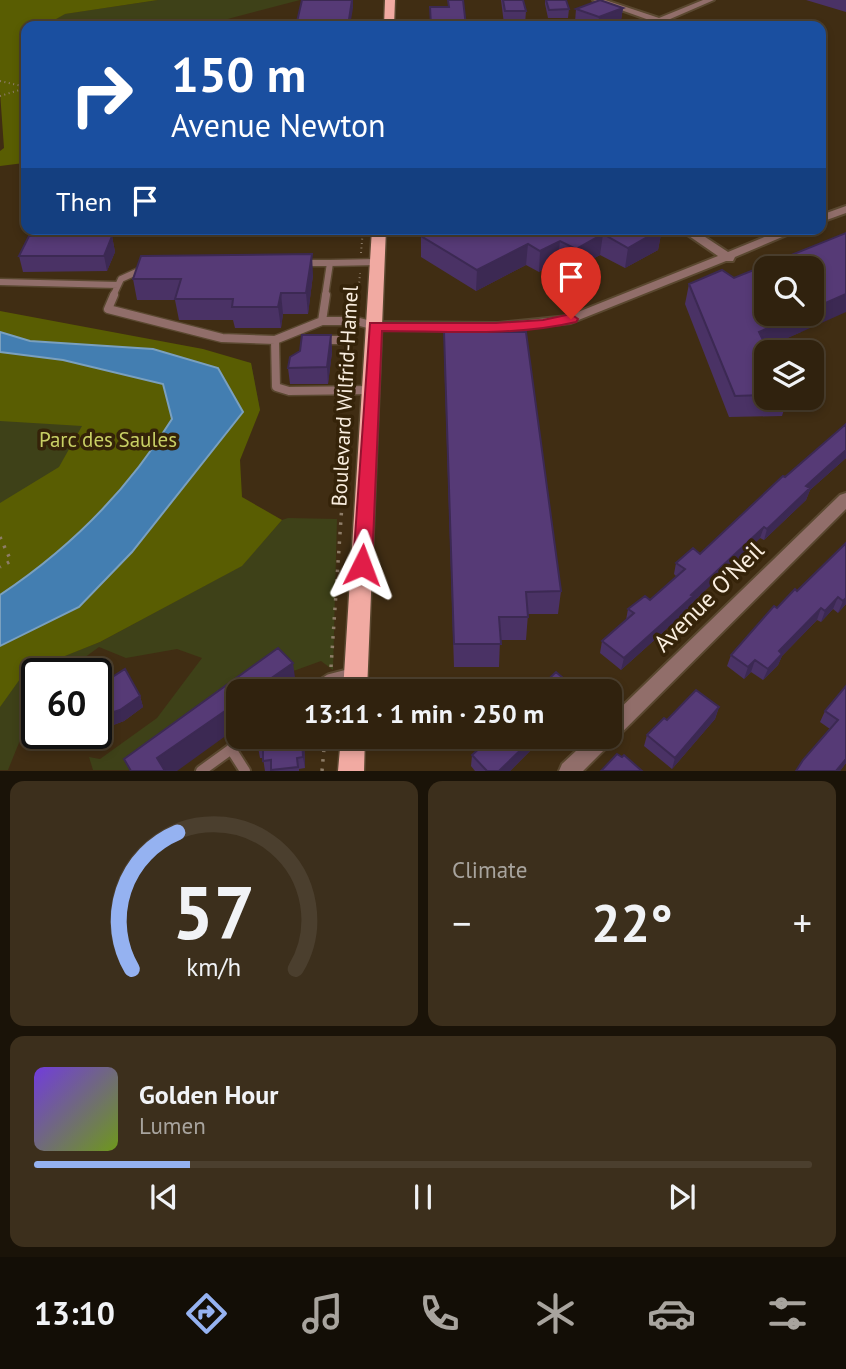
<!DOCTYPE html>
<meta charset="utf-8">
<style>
body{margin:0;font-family:"PT Sans",sans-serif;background:#3c2f1c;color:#f1f3f6;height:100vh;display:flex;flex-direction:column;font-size:26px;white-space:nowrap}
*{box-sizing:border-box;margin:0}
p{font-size:23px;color:#a8a49e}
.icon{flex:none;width:38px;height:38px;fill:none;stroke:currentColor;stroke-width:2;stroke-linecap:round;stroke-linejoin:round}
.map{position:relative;height:771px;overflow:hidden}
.sheet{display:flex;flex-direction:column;gap:10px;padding:10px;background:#1a1308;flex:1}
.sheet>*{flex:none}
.banner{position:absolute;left:21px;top:21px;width:805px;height:214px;border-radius:14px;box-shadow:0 4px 10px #0003,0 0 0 2px #4b3f2e;background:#1a4fa0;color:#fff;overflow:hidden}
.tools{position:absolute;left:754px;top:256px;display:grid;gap:14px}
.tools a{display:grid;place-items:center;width:70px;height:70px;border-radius:14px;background:#30220e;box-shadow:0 4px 10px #0003,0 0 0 2px #4b3f2e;font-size:35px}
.speed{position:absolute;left:21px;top:658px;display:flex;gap:14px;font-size:35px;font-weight:700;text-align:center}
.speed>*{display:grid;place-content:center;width:91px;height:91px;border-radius:50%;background:#30220e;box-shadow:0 4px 10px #0003,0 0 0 2px #4b3f2e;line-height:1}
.speed .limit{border:4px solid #111;border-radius:10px;background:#fff;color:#111}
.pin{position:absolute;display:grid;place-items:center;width:60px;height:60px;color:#fff;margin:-72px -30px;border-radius:50% 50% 50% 0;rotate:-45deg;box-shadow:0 0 7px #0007}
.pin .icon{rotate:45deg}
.me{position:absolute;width:77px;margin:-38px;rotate:3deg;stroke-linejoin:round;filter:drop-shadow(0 0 5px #0008)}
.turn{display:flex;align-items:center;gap:24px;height:147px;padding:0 35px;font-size:32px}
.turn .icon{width:91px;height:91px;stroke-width:2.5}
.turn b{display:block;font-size:49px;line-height:60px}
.then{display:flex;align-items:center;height:66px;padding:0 35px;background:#0003;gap:14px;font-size:26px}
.big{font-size:52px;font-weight:700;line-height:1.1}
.sheet .widget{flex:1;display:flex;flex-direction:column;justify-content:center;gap:10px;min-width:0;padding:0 24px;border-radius:14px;background:#3c2f1c}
.sheet .dial{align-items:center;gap:0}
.dial svg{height:182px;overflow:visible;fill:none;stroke:#4b3f2e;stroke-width:7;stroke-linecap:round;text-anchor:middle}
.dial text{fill:#f1f3f6;stroke:none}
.song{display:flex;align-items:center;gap:21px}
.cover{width:84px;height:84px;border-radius:10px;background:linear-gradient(135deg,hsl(260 70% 55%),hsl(80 70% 35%))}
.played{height:7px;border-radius:4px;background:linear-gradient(90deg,#95b2f1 20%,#4b3f2e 20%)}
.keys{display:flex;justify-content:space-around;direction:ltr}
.heat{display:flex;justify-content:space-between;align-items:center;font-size:38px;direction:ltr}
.sheet .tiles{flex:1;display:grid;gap:10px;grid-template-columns:1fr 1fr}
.widget:last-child{grid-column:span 2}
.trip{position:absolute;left:226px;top:679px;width:396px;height:70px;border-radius:14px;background:#30220e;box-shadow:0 4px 10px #0003,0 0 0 2px #4b3f2e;font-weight:700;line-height:70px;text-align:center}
.menu{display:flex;height:112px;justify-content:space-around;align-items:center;background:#130e06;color:#a8a49e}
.menu .icon{width:49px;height:49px}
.menu .current{color:#95b2f1}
.menu b{font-size:32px;color:#f1f3f6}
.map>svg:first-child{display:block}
</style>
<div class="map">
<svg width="846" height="771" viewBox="0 0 846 771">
<rect width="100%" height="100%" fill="#402d13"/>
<path fill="#3e4118" d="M158,0H300L201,26H54L51,22L64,14Z
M0,312L251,363L260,410L33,668L100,642L241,566L282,520L288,518L337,519L333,670L321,661L238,691L138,770H93L89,757L100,759L157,718L202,658L177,649L126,658L99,647L62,674H37V698L8,770H0Z"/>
<path fill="#595d02" d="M0,0H158L65,14L51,22L54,26H26V72L22,75L26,77V158L24,163L0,166V151L4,148L0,92Z
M0,311L203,349L251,363L260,410L240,460L242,497L282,520L242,566L100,642L25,672L0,707V646L79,607L132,552L243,412L90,345L30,341L0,332Z
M0,352L63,360L163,384L172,419C127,490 69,549 0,595V503L59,467L82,426L0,421Z"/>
<path fill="#437eb1" stroke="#7aa0bf" stroke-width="2" d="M0,332L30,341L153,349L218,368L243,412L132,552L79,607L0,646V595C69,549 128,490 172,419L163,384L63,360L0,352Z"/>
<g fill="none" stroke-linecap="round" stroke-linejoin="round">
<g stroke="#5a4830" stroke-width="9">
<path id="lane-far2" d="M301,263H330
M0,282L118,285
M113,296L121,279L143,269
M325,296L330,263L377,262"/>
</g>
<g stroke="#5a4830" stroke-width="11">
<path id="lane-far1" d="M114,295L108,309L222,338L275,340L322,321
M326,295L322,321H356L375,326
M275,340L276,387L289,391L372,390
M323,340H340"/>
</g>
<g stroke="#5a4830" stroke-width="14">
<path id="lane" d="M312,691L330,679L353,673
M231,749L245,771
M201,771L248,737"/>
</g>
<g stroke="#5a4830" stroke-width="4">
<path id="street" d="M593,0H605L659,18L703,0H714L654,26H643L652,21Z
M846,206V213L821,222V215Z
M679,229H693L728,252L784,229H801L735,257L733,261H726L571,323L498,331L375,330L368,326L375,322L498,323L568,316L718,256Z
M846,493V509L583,771H559L562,764L591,737H609V719L840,495Z"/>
</g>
<g stroke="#5a4830" stroke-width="3">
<path id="primary" d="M385,0H395L394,26H384Z
M372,229H386L367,691H343Z
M341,737H365L364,771H338Z"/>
</g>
<path stroke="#8e7d68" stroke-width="2" stroke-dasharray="1 3.5" stroke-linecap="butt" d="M0,81L26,87
M0,96L26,88
M361,253L363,229
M358,296L360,273"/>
<path stroke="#8e7d68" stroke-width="2.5" stroke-dasharray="2 5" stroke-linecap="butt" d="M357,309L358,295
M342,506L348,423"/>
<path stroke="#8e7d68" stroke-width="3.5" stroke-dasharray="2.5 7" stroke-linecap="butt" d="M0,537L11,561L0,567
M331,667L342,504
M322,771L325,737"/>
<use href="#lane-far2" stroke="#916e6a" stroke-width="6"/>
<use href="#lane-far1" stroke="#916e6a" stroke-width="8"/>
<use href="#lane" stroke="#916e6a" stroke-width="10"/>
<use href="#street" fill="#916e6a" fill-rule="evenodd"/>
<use href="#primary" fill="#f1aaa2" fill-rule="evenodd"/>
</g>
<path fill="#4a3265" d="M501,0H523L526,11L525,24H504Z
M545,0H566L569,9L568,18H548L545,4Z
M806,0H846V12Z
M623,8L621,20L607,26H587L575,22L576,9Z
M662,229L658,250L625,268L600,255L574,269L558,261L539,272L526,265L476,291L421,257V236Z
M112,236L115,252L107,271L23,272L19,256Z
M313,275L308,314H283L281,328H235L233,320H179L175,300H137L133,279Z
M689,284L801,332L766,347V397H788L782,416L729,417L685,304Z
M444,332L561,591L558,614H528L526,640H500L499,667H454L444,354Z
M331,335L332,352L328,384H290L288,368Z
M846,424V458L810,490L806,500L764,540L760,538L691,604L690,608L621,670L600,653L602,641L626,620L628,609L650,600L677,577L674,574L676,563L700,554Z
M846,543V604L838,613L833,609L821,622L817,620L782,656L778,665L763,680L751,672L744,679L727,666L731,655L777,608L797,591Z
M96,674L109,679L140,696L143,707L124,721L108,727L96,705Z
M846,686V763L840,771H796L830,729L820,722L825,711Z
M719,707L715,719L672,769L644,746L647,735L667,720Z
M258,737H304L305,768L299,769V771H265L263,758H260L258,747Z
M544,737L510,771H475L471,766L472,755Z"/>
<path fill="#3c2953" d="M352,0H353V8L350,26H348Z
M623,8L621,20L607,26H598L599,17Z
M662,229L658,250L625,268L628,248Z
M603,234L600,255L574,269L576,249Z
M112,236L115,252L107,271L104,256Z
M560,241L558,261L539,272L540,251Z
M528,244L526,265L476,291L477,270Z
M312,254L313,275L308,314L306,293Z
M281,293L283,314L281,328L278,307Z
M846,294V312L754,353L759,332L803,313H812V309Z
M331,335L332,352L328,384L327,367Z
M846,450V458L810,490L806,500L764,540L767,529L806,486Z
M764,527L760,538L691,604L690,608L621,670L624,658Z
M838,597L833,609L821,622L825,611Z
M846,598V604L838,613L843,601Z
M821,608L817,620L782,656L778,665L763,680L768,669L779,651Z
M755,660L751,672L744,679L748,667Z
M293,663L296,685L288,691H253Z
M140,696L143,707L124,721L108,727L104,715Z
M238,702V727L177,771H161L157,758Z
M719,707L715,719L672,769L675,758Z
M302,737H304L305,768L303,757Z
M534,737H544L510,771H499Z
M846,759V763L840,771H836Z"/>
<path fill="#563a76" stroke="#3c2953" stroke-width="2" d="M302,0H352L348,26H296Z
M448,0H463L466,26H431L430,7H449Z
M503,0H523L526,11H505Z
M546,0H566L569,9L549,10Z
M600,0L623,8L599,17L576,9Z
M436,229H661L628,248L603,234L576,249L560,241L540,251L528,244L477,270L421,236Z
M846,233V294L812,309V268H766V313H803L759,332L769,352H766V395L735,396L689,284L722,270L734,278Z
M29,236H112L104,256H19Z
M312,254L306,293H281L278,307H232L233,299H175L181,279H133L141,256Z
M444,332H526L561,591L526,592L528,617H499L501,644H454Z
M302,335H331L327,367L288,368L290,357L300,351Z
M846,424V450L806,486L810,488L767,529L764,527L691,595L693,596L624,658L602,641L634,613L628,609L645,596L650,600L685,569L676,563L693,548L700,554L783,476L785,477Z
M846,543V598L843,601L838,597L825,611L821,608L779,651L782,654L768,669L755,660L748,667L731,655L774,606L777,608L795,589L797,591Z
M278,648L293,663L253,691H238V702L157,758L165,771H131L124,759Z
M101,666L109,679L125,669L140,696L120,710L104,715L96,702V674H86Z
M556,672L578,691H542L539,688Z
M846,686V759L836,771H796L803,760L838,720L825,711Z
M696,690L719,707L675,758L647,735L664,718L667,720Z
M258,737H302L303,757L297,758L298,767L271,770V760L263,761V746L258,747Z
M492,737H534L499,771H487L472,755Z
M617,754L622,757L624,755L642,771H601Z"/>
<path fill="#e11d48" stroke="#92132f" stroke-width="2" d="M571,314L578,319L576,322C513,337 446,331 382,331L372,565L369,571L362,573L355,571L353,565L370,323H496L543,320Z"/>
<g text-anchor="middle" stroke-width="7" stroke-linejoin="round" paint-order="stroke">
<g font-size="21" fill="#faeedf" stroke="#352309">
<text transform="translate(345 396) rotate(-87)" y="7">Boulevard Wilfrid-Hamel</text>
</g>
<g font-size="21" fill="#c8cf64" stroke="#352309">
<text x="108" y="447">Parc des Saules</text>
</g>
<g font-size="24" fill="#faeedf" stroke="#352309">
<text transform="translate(709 597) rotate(-45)" y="8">Avenue O'Neil</text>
</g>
</g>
</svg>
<div class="tools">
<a><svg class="icon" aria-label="search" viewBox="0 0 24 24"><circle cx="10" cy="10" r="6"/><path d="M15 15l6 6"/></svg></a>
<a><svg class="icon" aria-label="layers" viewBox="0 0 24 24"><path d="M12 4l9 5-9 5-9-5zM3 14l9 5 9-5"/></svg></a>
</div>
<div class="speed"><div class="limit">60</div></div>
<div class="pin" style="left:571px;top:319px;background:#d93025"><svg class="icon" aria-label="arrive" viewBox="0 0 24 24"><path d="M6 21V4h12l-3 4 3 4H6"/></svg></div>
<svg class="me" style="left:362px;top:565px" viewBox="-20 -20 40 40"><path d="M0-17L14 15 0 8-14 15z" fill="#e11d48" stroke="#fff" stroke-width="4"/></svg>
<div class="trip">13:11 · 1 min · 250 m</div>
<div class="banner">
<div class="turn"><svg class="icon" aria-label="right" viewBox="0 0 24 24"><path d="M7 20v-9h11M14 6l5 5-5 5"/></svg><div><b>150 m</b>Avenue Newton</div></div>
<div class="then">Then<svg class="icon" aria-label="arrive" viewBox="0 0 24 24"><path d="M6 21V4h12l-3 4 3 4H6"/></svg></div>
</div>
</div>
<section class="sheet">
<div class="tiles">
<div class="widget dial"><svg viewBox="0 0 100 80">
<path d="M14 69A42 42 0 1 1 86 69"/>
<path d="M14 69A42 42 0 0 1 34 9" stroke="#95b2f1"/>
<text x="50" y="56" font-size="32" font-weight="700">57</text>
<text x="50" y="72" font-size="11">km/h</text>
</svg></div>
<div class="widget"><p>Climate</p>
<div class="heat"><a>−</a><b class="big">22°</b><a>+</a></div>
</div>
<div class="widget">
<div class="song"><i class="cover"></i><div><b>Golden Hour</b><p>Lumen</p></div></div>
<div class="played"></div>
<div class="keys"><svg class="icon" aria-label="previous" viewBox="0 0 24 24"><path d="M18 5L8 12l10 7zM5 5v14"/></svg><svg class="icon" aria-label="pause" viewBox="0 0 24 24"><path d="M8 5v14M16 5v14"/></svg><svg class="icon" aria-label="next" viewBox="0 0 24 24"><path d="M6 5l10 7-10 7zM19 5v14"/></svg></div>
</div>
</div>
</section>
<nav class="menu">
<b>13:10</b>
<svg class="icon current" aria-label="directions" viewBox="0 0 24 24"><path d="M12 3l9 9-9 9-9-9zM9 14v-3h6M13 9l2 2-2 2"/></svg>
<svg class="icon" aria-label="music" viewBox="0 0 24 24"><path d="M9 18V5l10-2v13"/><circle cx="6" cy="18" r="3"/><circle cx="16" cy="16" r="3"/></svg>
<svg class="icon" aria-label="phone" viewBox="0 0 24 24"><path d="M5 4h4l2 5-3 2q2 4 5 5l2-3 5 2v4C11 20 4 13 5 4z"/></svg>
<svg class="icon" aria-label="climate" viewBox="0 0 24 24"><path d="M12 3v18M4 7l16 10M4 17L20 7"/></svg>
<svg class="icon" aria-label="car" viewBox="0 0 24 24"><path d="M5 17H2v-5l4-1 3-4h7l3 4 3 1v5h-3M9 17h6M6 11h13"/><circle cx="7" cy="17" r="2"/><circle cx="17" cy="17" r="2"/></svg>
<svg class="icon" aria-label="filters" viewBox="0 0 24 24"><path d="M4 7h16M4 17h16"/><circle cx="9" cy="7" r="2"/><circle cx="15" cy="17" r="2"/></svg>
</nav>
